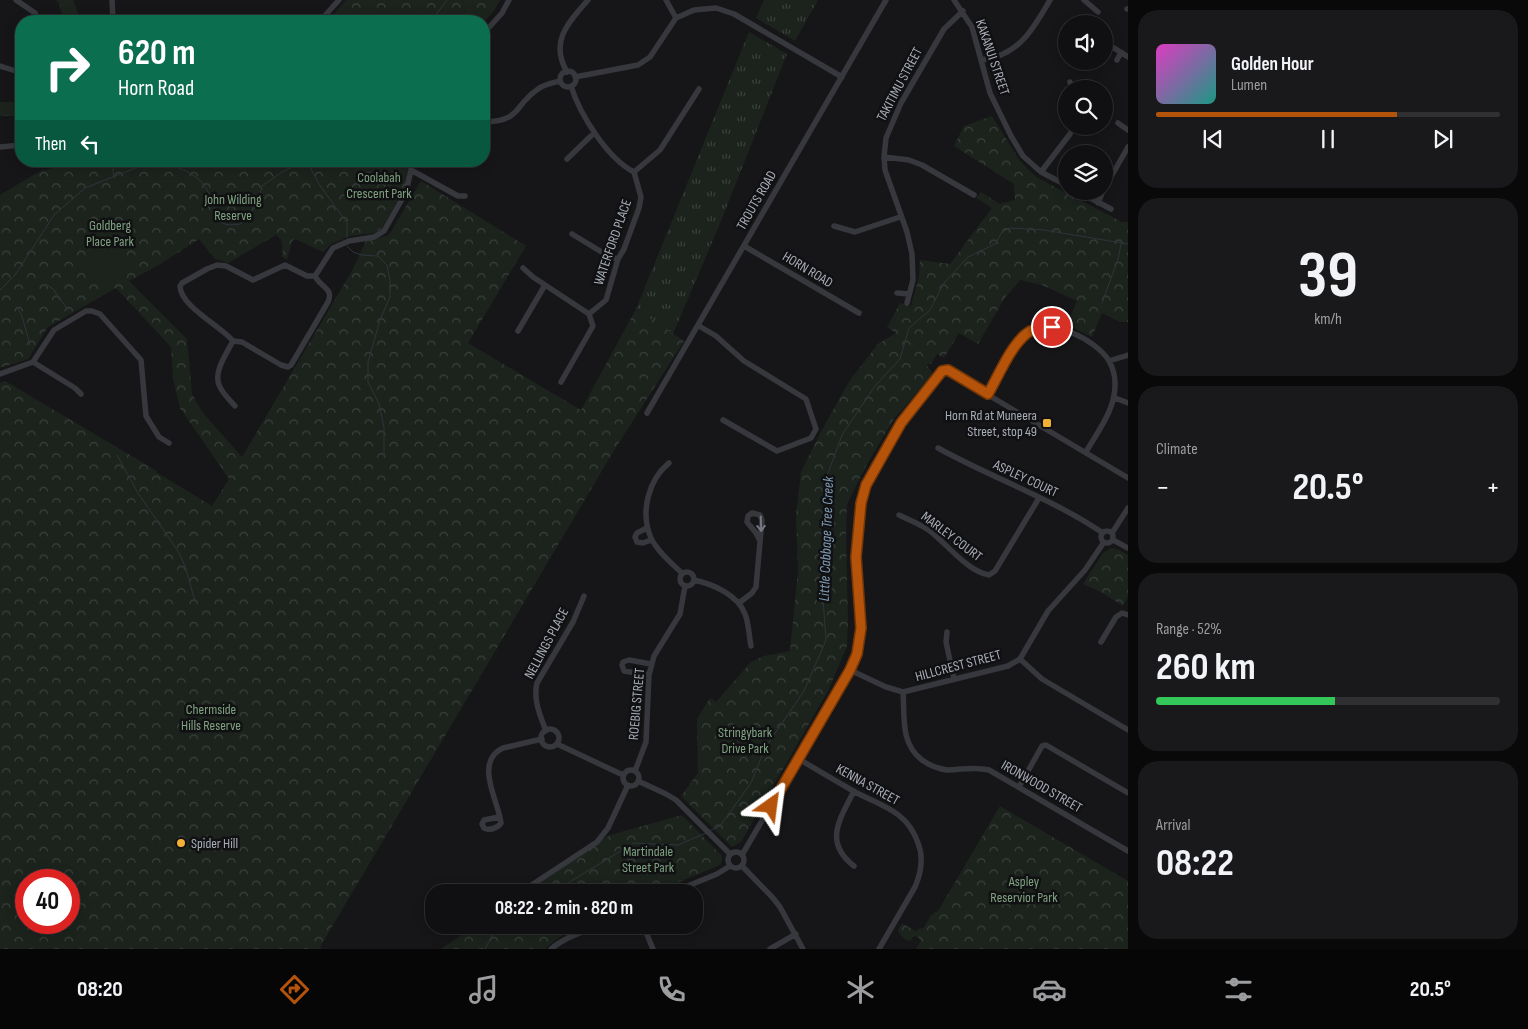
<!DOCTYPE html>
<meta charset="utf-8">
<style>
body{margin:0;font-family:"Sofia Sans Condensed",sans-serif;background:#19191b;color:#f1f3f6;height:100vh;display:flex;flex-direction:column;font-size:19px;white-space:nowrap}
*{box-sizing:border-box;margin:0}
p{font-size:16px;color:#9c9d9f}
.icon{flex:none;width:28px;height:28px;fill:none;stroke:currentColor;stroke-width:2;stroke-linecap:round;stroke-linejoin:round}
.map{position:relative;flex:1;overflow:hidden}
.details{display:flex;flex-direction:column;gap:10px;padding:10px;background:#09090a;width:400px}
.details>*{flex:none}
.hud{position:absolute;left:15px;top:15px;width:475px;height:152px;border-radius:20px;box-shadow:0 2px 12px #0003,0 0 0 1px #303032;background:#0b6e4f;color:#fff;overflow:hidden}
.buttons{position:absolute;left:1058px;top:15px;display:grid;gap:10px}
.buttons a{display:grid;place-items:center;width:55px;height:55px;border-radius:50%;background:#101012;box-shadow:0 2px 12px #0003,0 0 0 1px #303032;font-size:25px}
.speed{position:absolute;left:15px;top:869px;display:flex;gap:10px;font-size:25px;font-weight:700;text-align:center}
.speed>*{display:grid;place-content:center;width:65px;height:65px;border-radius:50%;background:#101012;box-shadow:0 2px 12px #0003,0 0 0 1px #303032;line-height:1}
.speed .limit{border:8px solid #d22;background:#fff;color:#111}
.pin{position:absolute;display:grid;place-items:center;width:42px;height:42px;color:#fff;margin:-21px;border:2px solid #fff;border-radius:50%;box-shadow:0 1px 5px #0007}
.me{position:absolute;width:55px;margin:-28px;rotate:31deg;stroke-linejoin:round;filter:drop-shadow(0 0 4px #0008)}
.turn{display:flex;align-items:center;gap:18px;height:105px;padding:0 20px;font-size:22px}
.turn .icon{width:65px;height:65px;stroke-width:2.5}
.turn b{display:block;font-size:35px;line-height:42px}
.then{display:flex;align-items:center;height:48px;padding:0 20px;background:#0003;gap:10px;font-size:19px}
.big{font-size:38px;font-weight:700;line-height:1.1}
.details .card{flex:1;display:flex;flex-direction:column;justify-content:center;gap:8px;min-width:0;padding:0 18px;border-radius:20px;background:#19191b}
.details .dial{align-items:center;gap:0}
.dial b{font-size:65px;line-height:1}
.song{display:flex;align-items:center;gap:15px}
.cover{width:60px;height:60px;border-radius:8px;background:linear-gradient(135deg,hsl(310 70% 55%),hsl(170 70% 35%))}
.played{height:5px;border-radius:2px;background:linear-gradient(90deg,#b45309 70%,#303032 70%)}
.keys{display:flex;justify-content:space-around;direction:ltr}
.heat{display:flex;justify-content:space-between;align-items:center;font-size:28px;direction:ltr}
.charge{height:8px;border-radius:4px;background:linear-gradient(90deg,#34c759 52%,#303032 0)}
.trip{position:absolute;left:425px;top:884px;width:278px;height:50px;border-radius:20px;background:#101012;box-shadow:0 2px 12px #0003,0 0 0 1px #303032;font-weight:700;line-height:50px;text-align:center}
.menu{display:flex;height:80px;justify-content:space-around;align-items:center;background:#060607;color:#9c9d9f}
.menu .icon{width:35px;height:35px}
.menu .selected{color:#b45309}
.menu b{font-size:22px;color:#f1f3f6}
main{display:flex;flex:1;min-height:0}
.map>svg:first-child{display:block}
</style>
<main>
<div class="map">
<svg width="1128" height="949" viewBox="0 0 1128 949">
<defs>
<pattern id="grass-tufts" width="24" height="20" patternUnits="userSpaceOnUse" patternTransform="scale(1.25)"><rect width="24" height="20" fill="#1c231d"/><path d="M3 7l-1-3M5 7V3M7 7l1-3M15 17l-1-3M17 17v-4M19 17l1-3" fill="none" stroke="#3a403c"/></pattern>
<pattern id="forest-crowns" width="20" height="18" patternUnits="userSpaceOnUse" patternTransform="scale(1.25)"><rect width="20" height="18" fill="#1c231d"/><path d="M2 6a3 3 0 1 1 6 0M12 15a3 3 0 1 1 6 0" fill="none" stroke="#3a403c"/></pattern>
</defs>
<rect width="100%" height="100%" fill="#161618"/>
<path fill="url(#grass-tufts)" d="M764,0H818L795,41L756,18Z
M749,32L787,54L719,226L673,334L636,309Z"/>
<path fill="url(#forest-crowns)" fill-rule="evenodd" d="M56,0H73L80,18L83,21H64L59,3Z
M346,0H500L493,12L484,22L328,21Z
M0,102H21V116H0Z
M992,116L1020,161L1036,177L1122,222H1128V322H1120L1102,313L1092,337L1067,325L1077,301L1042,285L1020,280L1004,299L978,344L959,333L944,358L937,354L931,364L928,363L927,366L932,372L931,376L894,419L867,464L847,504L846,537L848,621L847,646L828,691L741,842L732,847L681,796L698,773L697,719L710,698L716,702L751,662L764,656L790,651L798,571L796,515L801,472L824,426L850,380L878,344L896,333L887,327L900,303L911,306L919,277L920,260L950,264L992,208L976,198L981,192L1000,204L1015,200L1014,184L954,146L964,126Z
M83,161H405L408,170L406,185L382,228L375,233L350,236L331,244L323,252L295,239L292,241L287,260L281,256L283,254C281,246 285,241 276,235L228,263L215,259L199,239L159,265L129,281L187,339L192,394L202,412L242,457L353,269L366,241L389,235L421,181L526,246L468,343L581,410L636,309L684,341L613,452L320,947L322,949H0V383L5,381L157,471L156,472L212,506L229,479L180,408L173,379L171,347L116,288L48,327L28,359L0,368V195L40,171ZM26,880H69V922H26Z
M1111,548L1119,550L1128,555V597L1123,606L1099,591L1083,584L1103,553Z
M1000,806L1128,881V949H916L921,941L918,937L914,936L910,941C904,939 901,936 898,930L902,923L917,932L918,929L923,928C929,921 929,914 938,911Z
M682,815L722,856V861L720,865L655,892H525L610,835Z
M477,925H579L558,938L545,949H441Z"/>
<path fill="#1c231d" d="M102,249C143,247 126,292 96,282C90,280 87,277 85,272C86,260 91,252 102,249Z"/>
<g fill="none" stroke-linecap="round" stroke-linejoin="round">
<path stroke="#2c353c" stroke-width="1" d="M431,21L447,0
M112,161L114,178
M158,161C169,165 182,168 191,174C208,183 214,203 217,221L228,225L241,224L257,205L262,186L282,172L304,161
M309,161L312,171L319,184L347,223V237
M347,246L353,252L362,255L378,256L387,265L390,281V297L380,320L368,362V382L379,404L384,427V456
M46,284L53,289L68,310
M0,290L15,275L54,215L85,188L153,161
M1102,303L1118,259L1121,244
M17,307L22,316L30,345
M117,455L138,493L178,551L185,566L195,601
M709,831L720,826L751,783L765,748L804,691L826,640L822,585L827,476L842,435L875,386L900,359L909,328L930,310L944,283L968,257L995,244L1002,232L1009,228L1044,230L1128,244
M553,892L634,843L678,845L706,833
M485,949L496,928L500,925"/>
<path stroke="#37383d" stroke-width="5.5" d="M16,0L35,13L38,21
M112,0L113,21
M666,0L676,18
M954,0L972,27L990,93L1011,136L1023,156L1041,172L1066,185
M1084,0L1098,12
M1127,9H1128
M320,21L339,0
M484,33L502,13L509,0
M1114,48L1128,57
M981,60C1019,56 1033,29 1050,0
M1117,60L1121,52
M0,66L16,71L21,69
M560 79a8 8 0 1 1 16 0a8 8 0 1 1-16 0Z
M567,72C549,41 569,22 588,0
M575,77L638,65L650,57L676,18L694,10L716,8L734,14L842,77
M1070,82L1072,89
M484,122C522,121 513,106 538,89C545,84 552,83 560,81
M1118,123L1128,130
M0,147L21,145
M884,157L909,160L922,165L974,195
M567,159L594,133
M411,170L458,196H465
M634,172L660,150L699,89
M1041,172L1070,134L1073,126
M1104,189L1128,147
M1077,191L1111,209
M1098,203L1103,191
M834,226L855,232L900,217
M572,234L610,257L618,259
M744,246L859,313
M217,265L226,266L253,280L285,265L307,276H315C321,288 334,288 328,302L291,365L288,367L281,365L242,342L233,341C222,327 180,306 180,286L182,283L207,269Z
M523,268L533,277L589,314
M315,276L333,248L349,241L374,237L384,231L406,192L411,170V161
M897,293L909,294
M907,303L913,280L912,254L907,232L885,170L884,157L886,138L901,103L944,29L963,11
M699,326L716,336L744,361L806,399L816,429L811,438L777,451L723,420
M518,331L545,285
M233,341C227,353 212,373 220,387C223,394 230,400 235,406
M1109,361L1128,355
M33,362L75,388L81,394
M0,374L33,362L54,330L86,311H92L100,314L141,360L146,416L159,437L169,443
M561,382L593,326L589,314L606,300L618,259L624,249L639,208L641,197L634,172C608,159 580,115 571,86
M988,394C999,377 1011,345 1027,333C1049,316 1097,340 1109,361C1113,368 1115,376 1115,383C1116,409 1098,431 1086,452
M1115,398L1128,403
M647,413L886,0
M938,448C992,478 1051,498 1103,533
M669,463C648,480 640,513 651,538C657,551 672,564 682,573
M899,515C909,520 920,524 930,531C947,544 968,572 989,575L995,571L1039,498
M647,528L637,533L635,537L637,542L643,543L651,540
M1101 537a6 6 0 1 1 12 0a6 6 0 1 1-12 0Z
M1112,533L1128,508
M1113,540L1128,548
M680 579a7 7 0 1 1 14 0a7 7 0 1 1-14 0Z
M694,580C713,584 738,595 745,614C749,624 749,636 751,646
M739,603L752,593L756,587L762,520L760,515L752,513L748,516L747,522L756,533L760,541
M947,632L946,642L954,679
M1101,642L1116,617L1122,613L1128,615
M1020,659L1042,679L1128,730
M850,670L886,687L903,692L1008,666L1020,659L1048,611L1085,570L1104,542
M649,675L624,671L622,665L623,662L629,660L651,664
M903,692C905,718 900,743 922,760C929,765 938,769 947,770C961,770 974,766 989,770L1128,851
M541 738a9 9 0 1 1 18 0a9 9 0 1 1-18 0Z
M546,731C540,715 533,700 537,683L573,622L584,596
M557,744L623,775
M799,759C817,770 836,781 855,792C882,806 907,811 918,843C924,858 921,873 915,887L879,949
M623 778a8 8 0 1 1 16 0a8 8 0 1 1-16 0Z
M635,771L646,742L649,675L654,656L680,614L685,586
M638,781L666,794L676,800L730,854
M1019,787L1042,746L1046,745L1128,793
M854,791C840,819 823,842 854,866
M499,817L484,820L482,824L484,828C489,831 498,828 501,823C499,802 473,762 503,748L542,739
M728 860a8 8 0 1 1 16 0a8 8 0 1 1-16 0Z
M742,855L850,670L857,655L861,628L856,557L861,503L866,485L901,423L942,371H948L1128,478
M742,866L773,898L780,907L803,949
M524,890L597,842L608,828L628,785
M673,892L717,874L730,866
M643,925L653,949
M551,949C565,937 583,932 600,925
M770,949L796,934"/>
</g>
<defs><path id="oneway-shaft" d="M-6 0H5M1.5-3L5.5 0L1.5 3" fill="none" stroke-width="1.6" stroke-linecap="round" stroke-linejoin="round" transform="scale(1.25)"/></defs>
<use stroke="#757881" href="#oneway-shaft" transform="translate(761 524) rotate(88)"/>
<g fill="none" stroke-linecap="round" stroke-linejoin="round">
<g stroke="#753606" stroke-width="12">
<path id="route" d="M771,806L850,670L857,654L861,628L856,557L861,503L866,485L901,423L942,371L948,370L988,394C998,377 1010,347 1026,334C1033,328 1043,327 1052,327"/>
</g>
<use href="#route" stroke="#b45309" stroke-width="9"/>
</g>
<g fill="#f2b134" stroke="#111113" stroke-width="2">
<rect x="1042" y="418" width="10" height="10" rx="2.5"/>
<circle cx="181" cy="843" r="5"/>
</g>
<g text-anchor="middle" stroke-width="5" stroke-linejoin="round" paint-order="stroke">
<g font-size="14" fill="#a8adb8" stroke="#111113">
<text transform="translate(993 57) rotate(71)" y="5">KAKANUI STREET</text>
<text transform="translate(899 84) rotate(-62)" y="5">TAKITIMU STREET</text>
<text transform="translate(756 200) rotate(-60)" y="5">TROUTS ROAD</text>
<text transform="translate(612 242) rotate(-71)" y="5">WATERFORD PLACE</text>
<text transform="translate(808 269) rotate(31)" y="5">HORN ROAD</text>
<text transform="translate(1026 478) rotate(25)" y="5">ASPLEY COURT</text>
<text transform="translate(952 536) rotate(37)" y="5">MARLEY COURT</text>
<text transform="translate(546 643) rotate(-62)" y="5">NELLINGS PLACE</text>
<text transform="translate(958 665) rotate(-15)" y="5">HILLCREST STREET</text>
<text transform="translate(636 704) rotate(-85)" y="5">ROEBIG STREET</text>
<text transform="translate(868 784) rotate(29)" y="5">KENNA STREET</text>
<text transform="translate(1042 786) rotate(30)" y="5">IRONWOOD STREET</text>
</g>
<g font-size="14" fill="#7fa381" stroke="#111113">
<text x="379" y="182">Coolabah<tspan x="379" dy="16">Crescent Park</tspan></text>
<text x="233" y="204">John Wilding<tspan x="233" dy="16">Reserve</tspan></text>
<text x="110" y="230">Goldberg<tspan x="110" dy="16">Place Park</tspan></text>
<text x="211" y="714">Chermside<tspan x="211" dy="16">Hills Reserve</tspan></text>
<text x="745" y="737">Stringybark<tspan x="745" dy="16">Drive Park</tspan></text>
<text x="648" y="856">Martindale<tspan x="648" dy="16">Street Park</tspan></text>
<text x="1024" y="886">Aspley<tspan x="1024" dy="16">Reservior Park</tspan></text>
</g>
<g font-size="14" fill="#a8adb8" stroke="#111113" text-anchor="end">
<text x="1037" y="420">Horn Rd at Muneera<tspan x="1037" dy="16">Street, stop 49</tspan></text>
<text x="191" y="848" text-anchor="start">Spider Hill</text>
</g>
<g font-size="15" font-style="italic" fill="#7f9bb3" stroke="#111113">
<text transform="translate(826 539) rotate(-88)" y="5">Little Cabbage Tree Creek</text>
</g>
</g>
</svg>
<div class="buttons">
<a><svg class="icon" aria-label="sound" viewBox="0 0 24 24"><path d="M4 9h4l5-4v14l-5-4H4zM17 9q2 3 0 6"/></svg></a>
<a><svg class="icon" aria-label="search" viewBox="0 0 24 24"><circle cx="10" cy="10" r="6"/><path d="M15 15l6 6"/></svg></a>
<a><svg class="icon" aria-label="layers" viewBox="0 0 24 24"><path d="M12 4l9 5-9 5-9-5zM3 14l9 5 9-5"/></svg></a>
</div>
<div class="speed"><div class="limit">40</div></div>
<div class="pin" style="left:1052px;top:327px;background:#d93025"><svg class="icon" aria-label="arrive" viewBox="0 0 24 24"><path d="M6 21V4h12l-3 4 3 4H6"/></svg></div>
<svg class="me" style="left:771px;top:806px" viewBox="-20 -20 40 40"><path d="M0-17L14 15 0 8-14 15z" fill="#b45309" stroke="#fff" stroke-width="4"/></svg>
<div class="trip">08:22 · 2 min · 820 m</div>
<div class="hud">
<div class="turn"><svg class="icon" aria-label="right" viewBox="0 0 24 24"><path d="M7 20v-9h11M14 6l5 5-5 5"/></svg><div><b>620 m</b>Horn Road</div></div>
<div class="then">Then<svg class="icon" aria-label="left" viewBox="0 0 24 24"><path d="M17 20v-9H6M10 6l-5 5 5 5"/></svg></div>
</div>
</div>
<section class="details">
<div class="card">
<div class="song"><i class="cover"></i><div><b>Golden Hour</b><p>Lumen</p></div></div>
<div class="played"></div>
<div class="keys"><svg class="icon" aria-label="previous" viewBox="0 0 24 24"><path d="M18 5L8 12l10 7zM5 5v14"/></svg><svg class="icon" aria-label="pause" viewBox="0 0 24 24"><path d="M8 5v14M16 5v14"/></svg><svg class="icon" aria-label="next" viewBox="0 0 24 24"><path d="M6 5l10 7-10 7zM19 5v14"/></svg></div>
</div>
<div class="card dial"><b>39</b><p>km/h</p></div>
<div class="card"><p>Climate</p>
<div class="heat"><a>−</a><b class="big">20.5°</b><a>+</a></div>
</div>
<div class="card"><p>Range · 52%</p><b class="big">260 km</b><div class="charge"></div></div>
<div class="card"><p>Arrival</p><b class="big">08:22</b></div>
</section>
</main>
<nav class="menu">
<b>08:20</b>
<svg class="icon selected" aria-label="directions" viewBox="0 0 24 24"><path d="M12 3l9 9-9 9-9-9zM9 14v-3h6M13 9l2 2-2 2"/></svg>
<svg class="icon" aria-label="music" viewBox="0 0 24 24"><path d="M9 18V5l10-2v13"/><circle cx="6" cy="18" r="3"/><circle cx="16" cy="16" r="3"/></svg>
<svg class="icon" aria-label="phone" viewBox="0 0 24 24"><path d="M5 4h4l2 5-3 2q2 4 5 5l2-3 5 2v4C11 20 4 13 5 4z"/></svg>
<svg class="icon" aria-label="climate" viewBox="0 0 24 24"><path d="M12 3v18M4 7l16 10M4 17L20 7"/></svg>
<svg class="icon" aria-label="car" viewBox="0 0 24 24"><path d="M5 17H2v-5l4-1 3-4h7l3 4 3 1v5h-3M9 17h6M6 11h13"/><circle cx="7" cy="17" r="2"/><circle cx="17" cy="17" r="2"/></svg>
<svg class="icon" aria-label="filters" viewBox="0 0 24 24"><path d="M4 7h16M4 17h16"/><circle cx="9" cy="7" r="2"/><circle cx="15" cy="17" r="2"/></svg>
<b>20.5°</b>
</nav>
